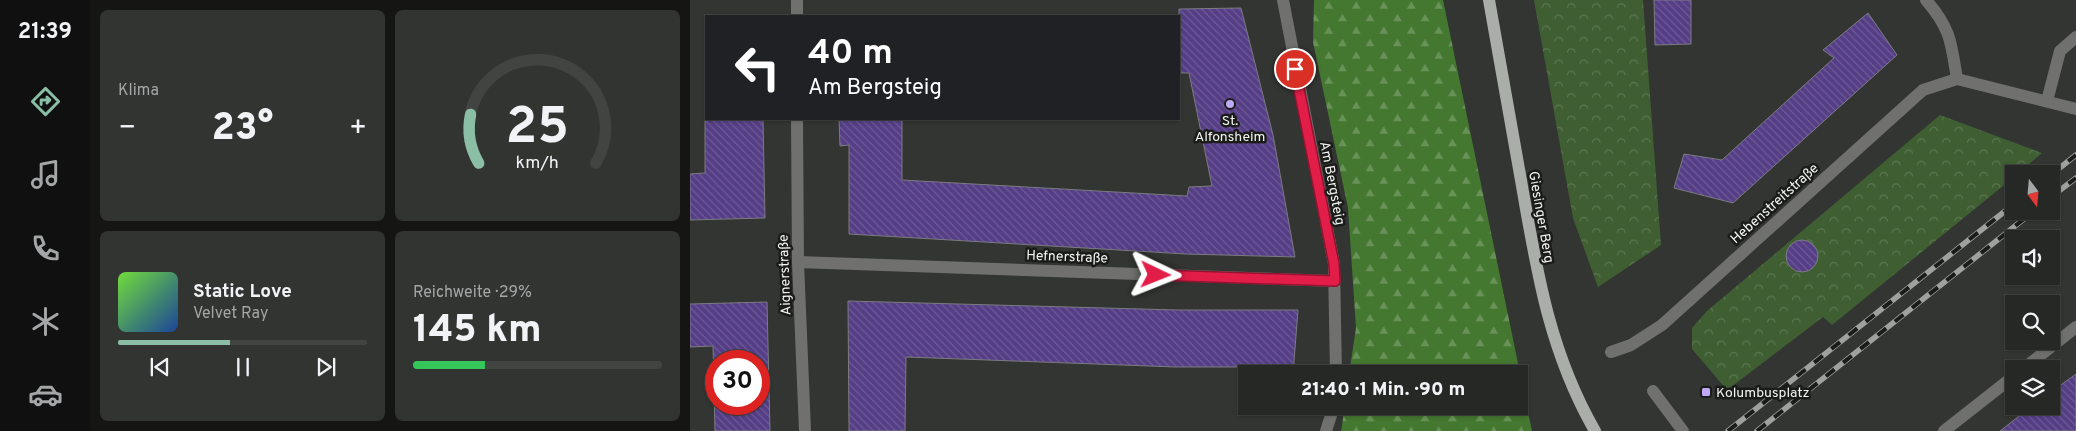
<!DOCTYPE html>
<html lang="de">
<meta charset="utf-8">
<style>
body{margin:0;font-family:Overpass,sans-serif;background:#323432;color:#f1f3f6;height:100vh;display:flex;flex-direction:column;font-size:19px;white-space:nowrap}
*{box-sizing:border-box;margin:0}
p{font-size:16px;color:#a4a6a7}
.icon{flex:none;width:28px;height:28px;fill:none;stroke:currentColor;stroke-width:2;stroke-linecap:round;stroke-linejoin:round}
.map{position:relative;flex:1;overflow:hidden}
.panel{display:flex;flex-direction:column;gap:10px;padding:10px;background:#151614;width:600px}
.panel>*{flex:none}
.guide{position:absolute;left:15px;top:15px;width:475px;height:105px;border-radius:0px;box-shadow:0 1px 4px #0004,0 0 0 1px #424442;background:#202124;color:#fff;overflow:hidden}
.needle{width:32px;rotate:164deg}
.controls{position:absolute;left:1315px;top:165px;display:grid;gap:10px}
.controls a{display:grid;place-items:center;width:55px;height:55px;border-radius:0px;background:#262825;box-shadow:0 1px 4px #0004,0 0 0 1px #424442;font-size:25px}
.speed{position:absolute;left:15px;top:350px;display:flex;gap:10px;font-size:25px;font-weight:700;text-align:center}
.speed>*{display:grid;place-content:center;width:65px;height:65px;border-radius:50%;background:#262825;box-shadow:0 1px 4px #0004,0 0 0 1px #424442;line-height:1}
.speed .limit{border:8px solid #d22;background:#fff;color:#111}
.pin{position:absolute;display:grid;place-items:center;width:42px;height:42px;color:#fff;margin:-21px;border:2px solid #fff;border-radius:50%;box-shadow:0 1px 5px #0007}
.me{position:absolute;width:55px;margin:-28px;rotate:92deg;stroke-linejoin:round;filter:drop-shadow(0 0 4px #0008)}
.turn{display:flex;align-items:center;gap:18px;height:105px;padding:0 20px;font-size:22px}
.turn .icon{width:65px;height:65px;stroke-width:2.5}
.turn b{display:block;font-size:35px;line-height:42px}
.big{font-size:38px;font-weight:800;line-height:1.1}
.panel .card{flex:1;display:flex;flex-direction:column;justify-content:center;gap:8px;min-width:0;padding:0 18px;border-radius:8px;background:#323432}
.panel .dial{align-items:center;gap:0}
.dial svg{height:130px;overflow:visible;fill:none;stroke:#424442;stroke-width:7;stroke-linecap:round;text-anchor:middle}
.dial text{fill:#f1f3f6;stroke:none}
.song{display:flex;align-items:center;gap:15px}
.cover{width:60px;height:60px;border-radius:8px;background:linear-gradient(135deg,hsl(100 70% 55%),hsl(220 70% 35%))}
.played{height:5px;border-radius:2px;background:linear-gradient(90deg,#8abfa5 45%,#424442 45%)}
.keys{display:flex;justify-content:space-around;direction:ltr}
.heat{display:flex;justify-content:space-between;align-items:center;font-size:28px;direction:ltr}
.charge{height:8px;border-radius:4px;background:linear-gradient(90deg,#34c759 29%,#424442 0)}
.panel .tiles{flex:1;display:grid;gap:10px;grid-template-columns:repeat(2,1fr)}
.trip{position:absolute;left:548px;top:365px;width:290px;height:50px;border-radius:0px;background:#262825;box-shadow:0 1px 4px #0004,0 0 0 1px #424442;font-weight:800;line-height:50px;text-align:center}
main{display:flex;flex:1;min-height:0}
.menu{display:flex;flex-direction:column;width:90px;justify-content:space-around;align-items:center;background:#0f100f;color:#a4a6a7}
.menu .icon{width:35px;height:35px}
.menu .selected{color:#8abfa5}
.menu b{font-size:22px;color:#f1f3f6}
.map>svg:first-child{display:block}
</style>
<main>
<nav class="menu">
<b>21:39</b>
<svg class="icon selected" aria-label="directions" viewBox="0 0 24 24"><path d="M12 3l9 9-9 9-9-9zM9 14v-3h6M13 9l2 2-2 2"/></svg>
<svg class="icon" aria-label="music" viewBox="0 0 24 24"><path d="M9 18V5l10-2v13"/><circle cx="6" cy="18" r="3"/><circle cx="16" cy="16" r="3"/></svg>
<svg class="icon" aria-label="phone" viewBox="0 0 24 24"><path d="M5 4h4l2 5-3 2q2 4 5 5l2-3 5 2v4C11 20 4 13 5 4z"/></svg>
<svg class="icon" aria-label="climate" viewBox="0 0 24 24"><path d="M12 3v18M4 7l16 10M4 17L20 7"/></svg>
<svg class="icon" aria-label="car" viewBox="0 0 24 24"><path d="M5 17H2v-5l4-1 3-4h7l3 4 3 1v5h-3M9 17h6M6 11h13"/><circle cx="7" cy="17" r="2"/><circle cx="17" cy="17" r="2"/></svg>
</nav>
<section class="panel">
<div class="tiles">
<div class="card"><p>Klima</p>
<div class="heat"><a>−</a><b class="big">23°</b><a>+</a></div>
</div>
<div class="card dial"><svg viewBox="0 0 100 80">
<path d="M14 69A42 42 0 1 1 86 69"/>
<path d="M14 69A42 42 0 0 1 9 39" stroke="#8abfa5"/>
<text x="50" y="56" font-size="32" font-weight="700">25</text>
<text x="50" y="72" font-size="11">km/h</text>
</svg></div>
<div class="card">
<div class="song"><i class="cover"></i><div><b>Static Love</b><p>Velvet Ray</p></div></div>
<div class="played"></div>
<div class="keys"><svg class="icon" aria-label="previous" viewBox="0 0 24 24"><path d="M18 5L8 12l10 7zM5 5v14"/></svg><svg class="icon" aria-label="pause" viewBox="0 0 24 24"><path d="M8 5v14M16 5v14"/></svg><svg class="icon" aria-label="next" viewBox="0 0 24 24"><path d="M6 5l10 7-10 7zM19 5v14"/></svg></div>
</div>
<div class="card"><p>Reichweite · 29%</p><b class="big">145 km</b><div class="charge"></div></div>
</div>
</section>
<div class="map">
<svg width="1386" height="431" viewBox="0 0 1386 431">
<defs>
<pattern id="forest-firs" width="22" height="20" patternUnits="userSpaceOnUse" patternTransform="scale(1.25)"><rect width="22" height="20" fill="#447730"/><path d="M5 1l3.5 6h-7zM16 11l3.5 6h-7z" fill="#699258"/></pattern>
<pattern id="park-crowns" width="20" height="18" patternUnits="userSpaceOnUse" patternTransform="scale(1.25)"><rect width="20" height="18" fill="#3f5f33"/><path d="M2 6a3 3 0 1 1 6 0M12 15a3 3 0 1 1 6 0" fill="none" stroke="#5b7751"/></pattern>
<pattern id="building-back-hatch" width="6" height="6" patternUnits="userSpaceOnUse" patternTransform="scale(1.25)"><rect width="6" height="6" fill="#553e86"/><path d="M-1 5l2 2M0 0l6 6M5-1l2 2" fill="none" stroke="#6e5a97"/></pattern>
</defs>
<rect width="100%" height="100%" fill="#323531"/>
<path fill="url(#forest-firs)" d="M624,0H753L842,431H651L655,406H829V374H659L666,328L658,208L623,42Z"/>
<path fill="url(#park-crowns)" d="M844,0H953L971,245L908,287L883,218Z
M1250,115L1352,153L1327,174H1324V177L1142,325L1133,317L1037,390L1002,349V328L1017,311Z"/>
<path fill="url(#building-back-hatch)" stroke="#7c7b81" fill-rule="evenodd" d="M964,0H1001V44L965,45Z
M551,8L583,135L605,257L496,254L159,234V145L150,146L149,119H212V180L497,196L499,187L522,186L499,73H489V9Z
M1178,13L1207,55L1043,203L984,188L994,154L1032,160L1144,58L1133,50Z
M15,119H73L75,218L0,220V174L15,173Z
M1096 256a16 16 0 1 1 32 0a16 16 0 1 1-32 0Z
M158,301L488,310H608L603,374H550V367H486L216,357L215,431H159Z
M77,302L80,431H25L23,346L0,347V304ZM26,361H69V404H26Z
M1386,374V431H1310L1342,406H1361V392Z"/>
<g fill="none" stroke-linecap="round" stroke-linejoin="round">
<path stroke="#70716f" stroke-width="12" d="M107,0V16
M593,0L644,264L646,374
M1236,0C1261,29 1261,42 1267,79
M1267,79L1386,109
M1357,101L1370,51L1386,37
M107,119L108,262L115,431
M108,262L645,281
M921,352L941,345L972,325L1233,90L1267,79
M1333,369L1386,327
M963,391L993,431
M636,431L644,406
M1254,431L1324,376"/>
<path stroke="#aaaea9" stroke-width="12" d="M799,0C810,62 821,124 832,186C847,273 860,353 905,431"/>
<g stroke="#9ea19d" stroke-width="5.5">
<path id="rail" d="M1361,175L1386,155
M1361,197L1386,178
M1038,431L1324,204
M1067,431L1344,211"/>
</g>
<use href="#rail" stroke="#1b1c1a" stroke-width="4" stroke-dasharray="11" stroke-linecap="butt"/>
</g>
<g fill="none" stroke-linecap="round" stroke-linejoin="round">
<g stroke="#92132f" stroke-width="12">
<path id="route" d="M466,275L645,281L644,264L605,69"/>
</g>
<use href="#route" stroke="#e11d48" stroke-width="9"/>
</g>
<g fill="#bda9f5" stroke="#1b1c1a" stroke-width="2">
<circle cx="540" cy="104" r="5"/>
<rect x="1011" y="387" width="10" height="10" rx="2.5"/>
</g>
<g text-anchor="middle" stroke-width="5" stroke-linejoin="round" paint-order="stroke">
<g font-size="14" fill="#f1f4f0" stroke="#1b1c1a">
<text x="540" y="125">St.<tspan x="540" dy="16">Alfonsheim</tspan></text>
<text x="1026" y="397" text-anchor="start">Kolumbusplatz</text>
</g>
<g font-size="14" fill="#f1f4f0" stroke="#1b1c1a">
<text transform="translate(643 183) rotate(79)" y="5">Am Bergsteig</text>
<text transform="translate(1084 203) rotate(-42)" y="5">Hebenstreitstraße</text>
<text transform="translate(852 217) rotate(80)" y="5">Giesinger Berg</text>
<text transform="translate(377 256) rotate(2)" y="5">Hefnerstraße</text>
<text transform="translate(94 275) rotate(-92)" y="5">Aignerstraße</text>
</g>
</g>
</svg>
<div class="controls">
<a><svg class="needle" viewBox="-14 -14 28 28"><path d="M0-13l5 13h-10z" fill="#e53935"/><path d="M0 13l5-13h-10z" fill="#a4a6a7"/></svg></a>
<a><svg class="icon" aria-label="sound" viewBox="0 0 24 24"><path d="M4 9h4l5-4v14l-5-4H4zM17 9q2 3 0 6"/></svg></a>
<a><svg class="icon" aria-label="search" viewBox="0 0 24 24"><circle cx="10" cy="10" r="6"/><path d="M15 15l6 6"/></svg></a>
<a><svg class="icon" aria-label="layers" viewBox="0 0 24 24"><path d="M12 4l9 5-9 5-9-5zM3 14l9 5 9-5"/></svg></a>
</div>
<div class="speed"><div class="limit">30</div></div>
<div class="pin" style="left:605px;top:69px;background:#d93025"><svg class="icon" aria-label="arrive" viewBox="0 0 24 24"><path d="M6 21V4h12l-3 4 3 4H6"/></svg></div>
<svg class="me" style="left:466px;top:275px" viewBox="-20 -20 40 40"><path d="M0-17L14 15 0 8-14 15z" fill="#e11d48" stroke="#fff" stroke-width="4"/></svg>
<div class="trip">21:40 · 1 Min. · 90 m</div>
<div class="guide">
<div class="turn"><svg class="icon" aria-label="left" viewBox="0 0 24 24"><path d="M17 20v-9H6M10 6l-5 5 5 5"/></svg><div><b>40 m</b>Am Bergsteig</div></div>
</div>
</div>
</main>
